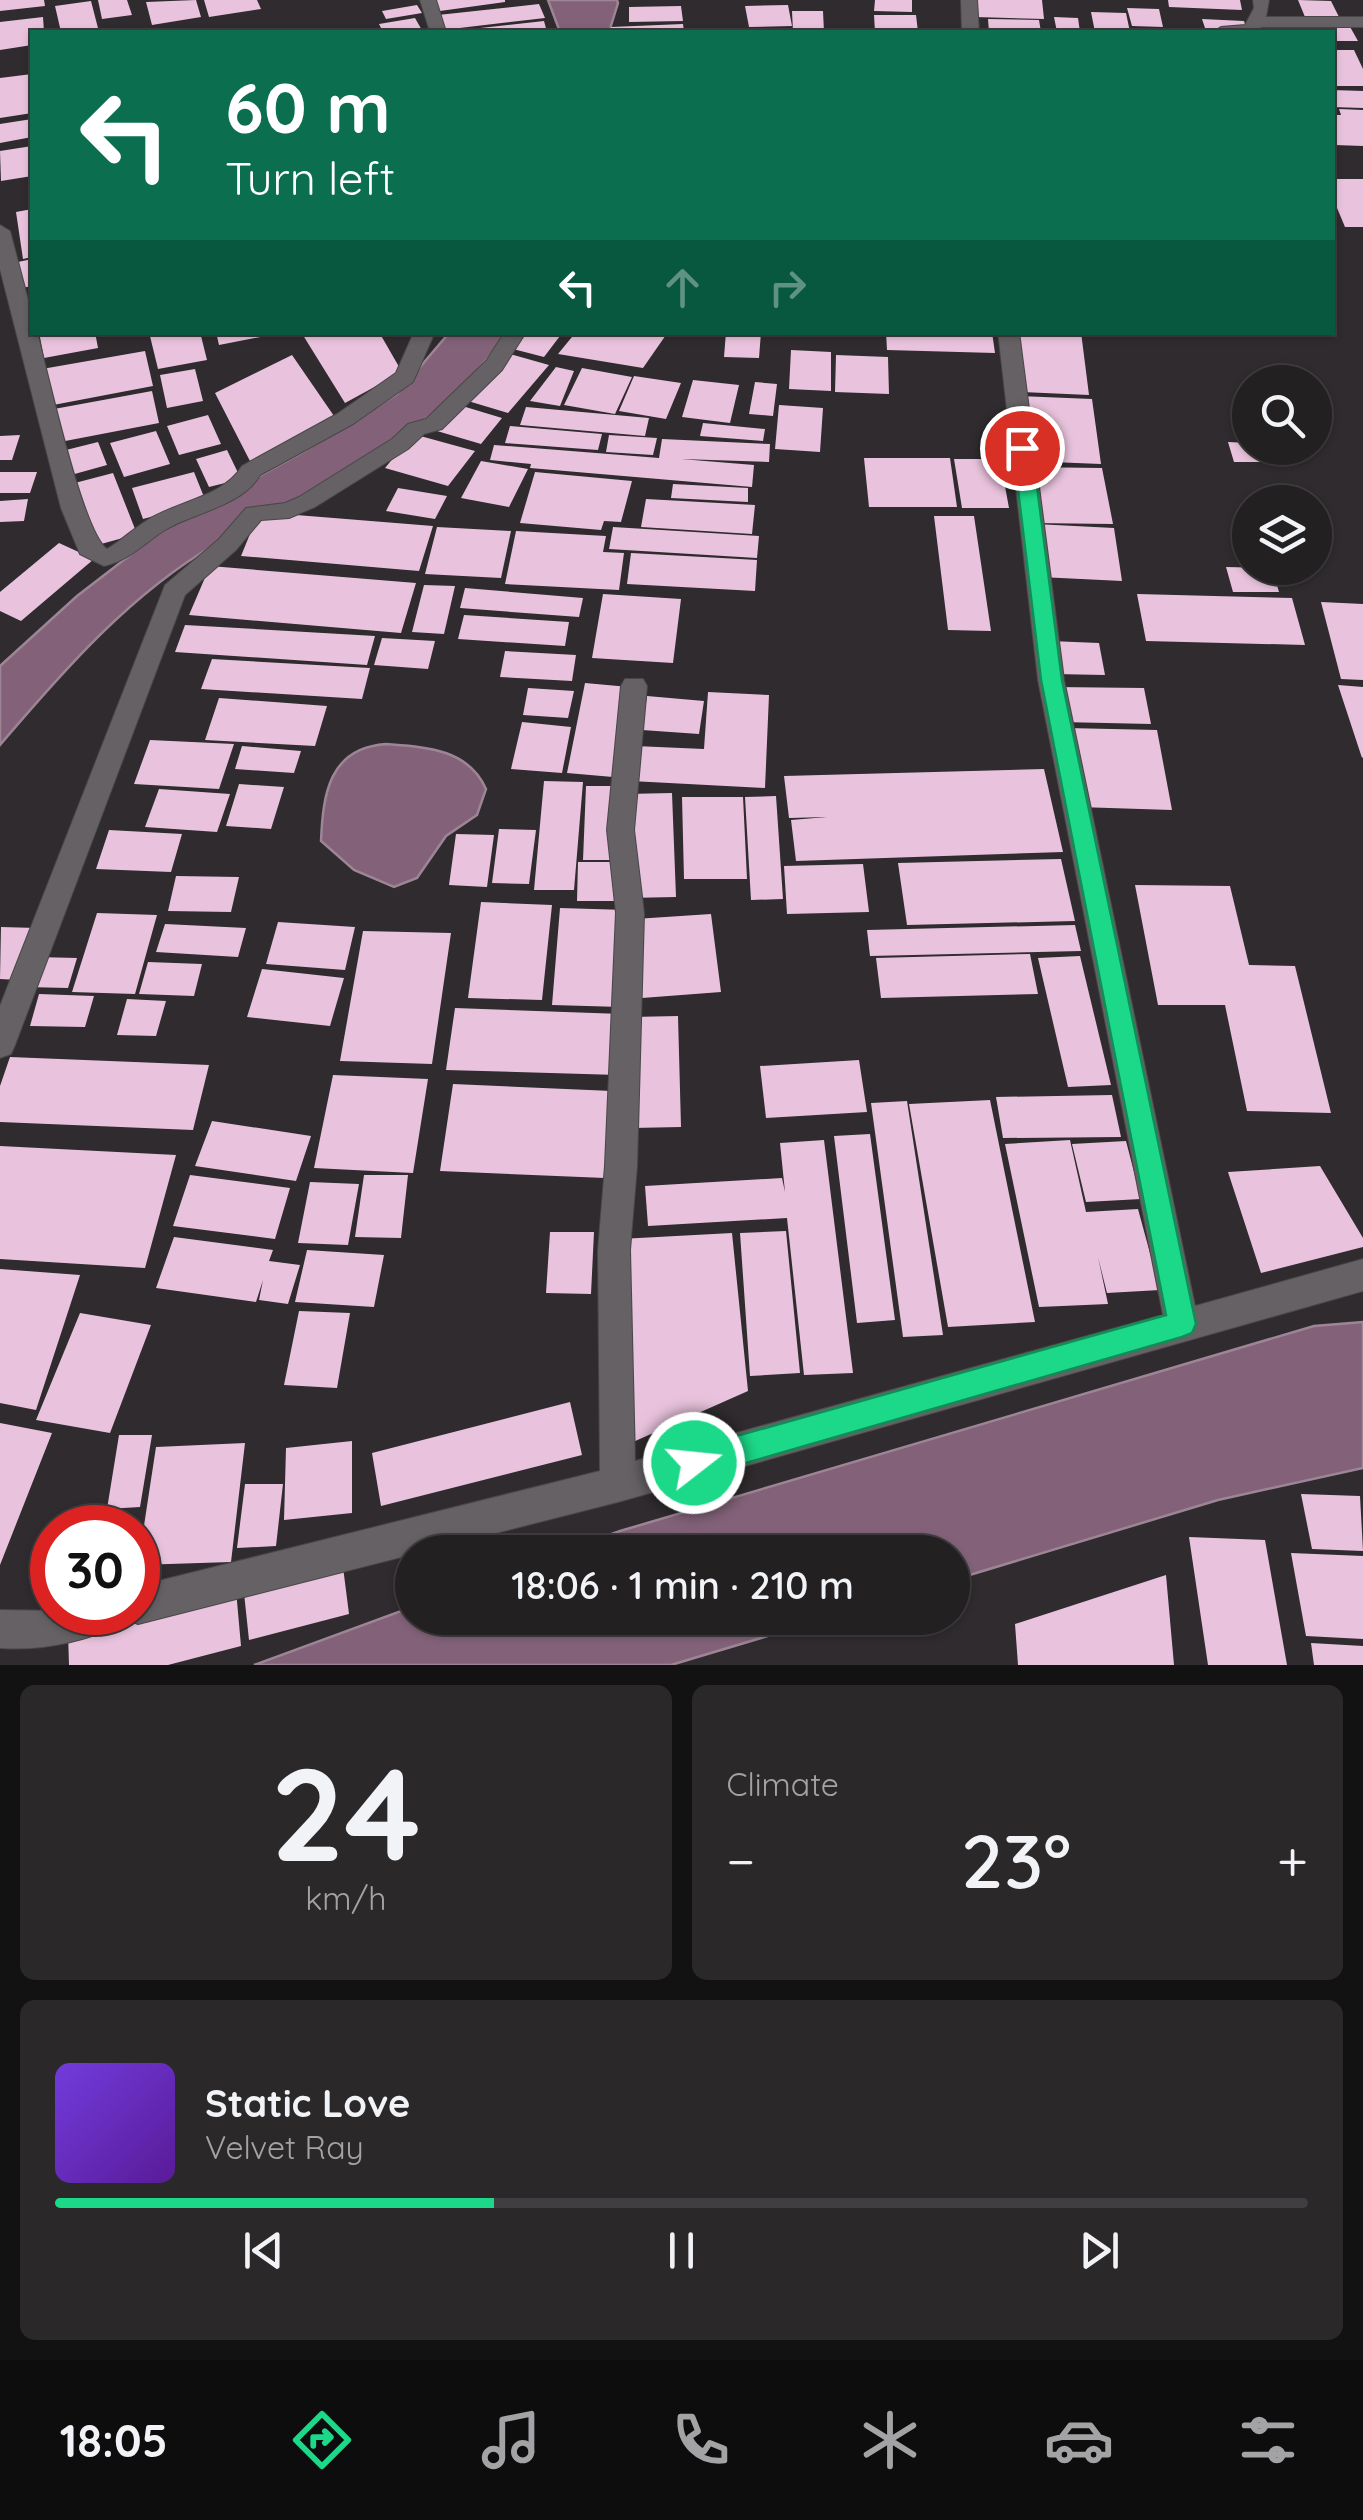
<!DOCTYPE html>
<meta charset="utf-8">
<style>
body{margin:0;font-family:Quicksand,sans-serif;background:#2b282a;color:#f1f3f6;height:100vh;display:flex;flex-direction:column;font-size:38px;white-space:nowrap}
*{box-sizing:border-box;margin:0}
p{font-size:32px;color:#a3a3a5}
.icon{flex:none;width:55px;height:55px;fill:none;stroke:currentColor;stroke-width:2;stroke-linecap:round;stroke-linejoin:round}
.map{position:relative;height:1665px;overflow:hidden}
.drawer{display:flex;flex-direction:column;gap:20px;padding:20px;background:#131213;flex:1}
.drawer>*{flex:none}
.hud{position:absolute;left:30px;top:30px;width:1305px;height:305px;border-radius:0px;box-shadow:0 2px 8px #0004,0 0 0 2px #403e40;background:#0b6e4f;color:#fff;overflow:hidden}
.tools{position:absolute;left:1232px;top:365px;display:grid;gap:20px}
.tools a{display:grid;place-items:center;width:100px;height:100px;border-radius:50%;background:#232022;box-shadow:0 2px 8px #0004,0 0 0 2px #403e40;font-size:50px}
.speed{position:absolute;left:30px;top:1505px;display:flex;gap:20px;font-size:50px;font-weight:700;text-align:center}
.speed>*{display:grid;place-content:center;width:130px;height:130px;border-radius:50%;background:#232022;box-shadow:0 2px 8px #0004,0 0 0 2px #403e40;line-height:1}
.speed .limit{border:15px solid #d22;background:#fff;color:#111}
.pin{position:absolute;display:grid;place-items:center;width:85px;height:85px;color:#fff;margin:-42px;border:5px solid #fff;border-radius:50%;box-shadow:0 2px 10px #0007}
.me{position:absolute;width:110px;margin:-55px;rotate:74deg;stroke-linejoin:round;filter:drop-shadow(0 0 8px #0008)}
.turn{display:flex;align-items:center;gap:35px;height:210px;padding:0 30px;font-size:45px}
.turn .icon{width:130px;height:130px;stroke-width:2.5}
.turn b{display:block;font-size:70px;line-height:85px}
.lanes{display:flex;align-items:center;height:95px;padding:0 30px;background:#0003;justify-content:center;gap:50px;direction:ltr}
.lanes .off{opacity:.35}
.big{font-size:75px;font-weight:600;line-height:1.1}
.drawer .widget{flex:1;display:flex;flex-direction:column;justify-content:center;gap:15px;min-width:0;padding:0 35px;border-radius:15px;background:#2b282a}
.drawer .dial{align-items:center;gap:0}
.dial b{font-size:130px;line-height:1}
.song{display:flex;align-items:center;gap:30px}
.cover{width:120px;height:120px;border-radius:15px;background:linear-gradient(135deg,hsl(260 70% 55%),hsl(270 70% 35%))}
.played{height:10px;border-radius:5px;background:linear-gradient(90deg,#1bd988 35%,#403e40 35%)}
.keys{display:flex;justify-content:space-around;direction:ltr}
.heat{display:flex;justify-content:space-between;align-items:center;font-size:55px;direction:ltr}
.drawer .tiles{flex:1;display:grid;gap:20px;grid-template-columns:1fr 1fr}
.widget:last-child{grid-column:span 2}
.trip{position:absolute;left:395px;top:1535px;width:575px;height:100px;border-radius:50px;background:#232022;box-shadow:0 2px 8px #0004,0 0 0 2px #403e40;font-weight:600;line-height:100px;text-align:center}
.tab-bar{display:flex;height:160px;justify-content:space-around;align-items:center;background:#0e0d0e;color:#a3a3a5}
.tab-bar .icon{width:70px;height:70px}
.tab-bar .selected{color:#1bd988}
.tab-bar b{font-size:45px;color:#f1f3f6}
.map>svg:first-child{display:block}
</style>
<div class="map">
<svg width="1363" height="1665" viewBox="0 0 1363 1665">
<rect width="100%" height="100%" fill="#2f2b2e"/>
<path fill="#836279" stroke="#9d8596" stroke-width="2.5" d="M548,0H617L618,3L609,32H560Z
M449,333H507C460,400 394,447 324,489C289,509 251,523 216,544C131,593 63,671 0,745V666L77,596L164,529L303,452L397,394Z
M386,744C424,747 468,748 486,789L477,815L446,836L417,878L394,887L354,870L321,841C323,794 329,748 386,744Z
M1363,1322V1468L1218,1500L953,1580L952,1552H561L620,1531L1314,1326Z
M412,1607V1618H828L671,1665H254Z"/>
<path fill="#e9c3dd" d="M0,0H44L45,6L0,11Z
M98,0H127L132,15L102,19Z
M196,0L201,17L152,25L146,2Z
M204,0H257L261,9L209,17Z
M435,0H505V2L440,11Z
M875,0H912V12L874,11Z
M973,0H1042L1044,19L975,17Z
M1168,0H1240L1242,10L1169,7Z
M1298,0L1331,1L1339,17H1305Z
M91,1L99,32H61L55,6Z
M539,4L545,18L443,30L438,15Z
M417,5L422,13L386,19L382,11Z
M788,5L792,26L749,27L745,6Z
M681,6L683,21L629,22V7Z
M1127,8L1159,9L1163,27L1132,26Z
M792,11H823L824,32H793Z
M1091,12L1126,13L1130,32H1095Z
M874,15H916L918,32H875Z
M43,17L44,32H32V45L0,50V22Z
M1054,17L1078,18L1080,32H1057Z
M415,18L423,32H383L379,24Z
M988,19L1039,20L1041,32H989Z
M1202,19L1244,21L1247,30L1205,28Z
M544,21L547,32H462V30Z
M683,24L684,32H612L611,27Z
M1349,25L1358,41H1332V32H1314L1310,26Z
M1332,50H1354L1363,69V86H1332Z
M32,74V113L0,118V78Z
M1332,90L1363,91V108L1332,107Z
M1339,109L1363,110V146L1335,145L1332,115H1341Z
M32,119V137L0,143V124Z
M32,146V176L1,181L0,151Z
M1332,179H1363V227H1345L1332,196Z
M32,209V257L23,259L16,212Z
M32,259V286L22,288L18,262Z
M39,332H95L98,348L44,358Z
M149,332H200L207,360L158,369Z
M216,332H276V334L219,345Z
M301,332H379L402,372L345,403Z
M527,332H563L544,357L513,349Z
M576,332H668L643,368L558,354Z
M726,332H761L759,358L724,357Z
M886,332H992L995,353L887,350Z
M1016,332H1081L1089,395L1022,392Z
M791,350L831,352V391L789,389Z
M145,351L153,386L48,406L42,369Z
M510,354L549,365L508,413L468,401Z
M292,355L334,416L251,463L215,393Z
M836,355L888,357L889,394L835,392Z
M556,367L574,371L560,406L530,401Z
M582,368L632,377L615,414L564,405Z
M195,369L203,401L167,408L160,375Z
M634,376L681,383L666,419L619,411Z
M693,380L739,385L730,423L682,417Z
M755,382L777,384L773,416L749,414Z
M152,391L159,423L60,442L54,409Z
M1019,396L1092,399L1101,464L1026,461Z
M459,405L502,418L481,444L437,431Z
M779,405L823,408L820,452L775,449Z
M526,407L649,418L645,436L520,425Z
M208,415L221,444L179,455L167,426Z
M703,423L765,429L763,441L700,436Z
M510,426L602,434L598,450L505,443Z
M156,431L170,464L124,477L110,443Z
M413,434L475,451L448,486L385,468Z
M20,435L12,460H0V436Z
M609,435L657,438L653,455L606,452Z
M662,439L770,444L769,462L681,459L754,465L752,487L530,468L531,464L490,460L494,445L659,458Z
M98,442L107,465L71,475L62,451Z
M1228,442L1250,443V448H1259L1264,462H1234Z
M227,450L241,479L209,487L196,459Z
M864,458H950L957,507H869Z
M954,459H1000L1009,508H962Z
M481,461L528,469L509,507L461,498Z
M1025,467L1102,468L1113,524L1034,523Z
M0,472H37L30,493H0Z
M194,472L206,502L143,519L132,488Z
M535,472L632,481L621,522L604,521L601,530L520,523Z
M113,473L137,534L94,546L71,484Z
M673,484L748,488V502L671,498Z
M398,488L447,496L435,519L386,511Z
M28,499L24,521L0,522V501Z
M646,499L755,505L752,534L641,527Z
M259,512L433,526L419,571L241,556Z
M934,516H974L991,631L948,630Z
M1035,524L1114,528L1122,581L1040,577Z
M437,527L511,531L501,578L425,574Z
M613,527L759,536L757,558L609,549Z
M516,531L606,536L603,552L624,553L619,590L505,584Z
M59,543L94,559L21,621L0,611V592Z
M631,553L757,560L755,591L627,584Z
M210,566L416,583L401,633L189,615Z
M1226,567L1272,568L1279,592H1233Z
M424,585L455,586L444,634L412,632Z
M465,588L583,598L579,617L460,608Z
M603,594L681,599L673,663L592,658Z
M1137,594L1292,598L1305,645L1146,641Z
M1321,602L1363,604V680L1341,679Z
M464,615L569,622L565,646L458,639Z
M185,625L375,636L367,665L175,652Z
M382,638L435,641L428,669L374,665Z
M1050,641L1099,643L1105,675L1054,674Z
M505,651L576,655L572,681L500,677Z
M212,659L370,668L362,699L201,689Z
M585,683L629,687L613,777L567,773Z
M1338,685L1363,687V757L1362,758Z
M1055,687L1144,688L1151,724L1061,722Z
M528,688L574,691L568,718L523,715Z
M708,692L769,695L765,788L631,781L635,746L704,749Z
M647,696L704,701L699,734L642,730Z
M219,698L327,706L315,746L205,740Z
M522,722L571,727L562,773L511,769Z
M1066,728L1157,730L1172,810L1078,807Z
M150,740L234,744L219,789L134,784Z
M242,746L301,751L294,773L235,769Z
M1044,769L1063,852L796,861L791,820L827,817L789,818L784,776Z
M544,781L583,782L574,890H534Z
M239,784L284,787L271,829L226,826Z
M586,786H619L617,860H583Z
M159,789L230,794L217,832L145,827Z
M672,793L676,897L627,898L626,794Z
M776,796L783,899L751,900L745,797Z
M682,797H743L747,879H684Z
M499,829L536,830L529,884L492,883Z
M109,830L182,834L171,872L96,869Z
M456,834L494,835L487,887L449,885Z
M1061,859L1075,921L907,925L898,863Z
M578,862H618L617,901H577Z
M863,864L869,912L787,914L784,866Z
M176,876L239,877L231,912L168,911Z
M1135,885L1230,886L1249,965L1295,966L1331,1113L1247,1111L1225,1005H1158Z
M481,902L552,905L542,1000L468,998Z
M560,908L626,910L621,1007L552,1005Z
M97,913L157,915L135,994L72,992Z
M711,914L721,992L642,998L635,919Z
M278,922L355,927L345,970L266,964Z
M165,924L246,928L238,957L156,952Z
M1075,925L1081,951L870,956L867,930Z
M1,927L37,928L19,980L0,979Z
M363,931L451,933L432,1064L340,1061Z
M1030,954L1038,994L881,998L876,958Z
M1080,956L1111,1085L1068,1087L1038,958Z
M36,957L77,958L68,988L26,987Z
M148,962L202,964L194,996L139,994Z
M262,969L344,978L330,1026L247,1017Z
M39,994L94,996L85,1027L30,1026Z
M127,999L166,1001L156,1036L117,1035Z
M455,1008L622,1014L618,1075L446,1070Z
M678,1016L681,1127L632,1128L631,1017Z
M10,1057L209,1065L193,1130L0,1122V1086Z
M859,1060L867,1112L766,1118L760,1066Z
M333,1075L428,1079L413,1173L314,1168Z
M453,1084L612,1091L605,1178L440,1171Z
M1112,1095L1121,1137L1003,1138L996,1097Z
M990,1100L1035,1322L948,1327L909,1104Z
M907,1101L943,1335L903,1337L871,1103Z
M212,1121L311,1136L296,1181L195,1166Z
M870,1134L895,1320L857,1323L834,1136Z
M824,1140L853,1373L804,1375L787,1218L648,1226L645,1186L782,1178L785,1192L780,1143Z
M1070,1140L1086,1212L1138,1209L1160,1290L1107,1293L1098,1257L1108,1304L1039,1307L1005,1144Z
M1126,1141L1141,1199L1086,1202L1072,1144Z
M0,1146L176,1155L145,1268L0,1259Z
M1320,1166L1363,1238V1247L1261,1273L1228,1172Z
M190,1175L290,1188L275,1239L173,1226Z
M364,1175H408L401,1238L355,1237Z
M310,1182L359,1184L348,1245L298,1243Z
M786,1231L800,1373L750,1376L740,1233Z
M550,1232H594L591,1294L546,1293Z
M732,1233L748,1391L624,1446L620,1239Z
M174,1237L273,1250L269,1261L300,1265L288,1304L259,1300L263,1280L256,1302L156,1288Z
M307,1250L384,1255L374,1307L295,1302Z
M0,1269L80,1275L36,1410L0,1403Z
M299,1311L350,1313L337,1388L284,1385Z
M80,1313L151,1325L110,1433L36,1420Z
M570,1402L582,1455L381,1506L372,1453Z
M0,1423L52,1433L0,1565Z
M119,1435H152L140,1507L107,1509Z
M352,1441V1513L284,1520L286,1448Z
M245,1443L231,1562L138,1565L156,1447Z
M245,1484H283L276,1546L237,1548Z
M1301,1494L1360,1496L1363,1551L1312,1549Z
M1189,1537L1265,1540L1287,1665H1208Z
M1291,1553L1363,1556V1639L1306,1636Z
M343,1567L349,1614L249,1640L244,1593Z
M1166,1575L1174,1665H1018L1015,1624Z
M236,1590L241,1646L168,1665H69L68,1633Z
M1311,1643L1363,1646V1665H1314Z"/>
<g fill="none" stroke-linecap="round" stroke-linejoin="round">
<g stroke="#494748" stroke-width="2">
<path id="minor" d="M420,0H436L446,32H430Z
M961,0H977L979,32H962Z
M1253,0H1269L1266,17H1363V27H1261L1258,32H1213L1221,27L1245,25L1254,8Z
M0,225L10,231L32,315V332H37C47,370 83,534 107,549C121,541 133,529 146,521C174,502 224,497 242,466L337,414L396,373L414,332H435L413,382L353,424L260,475C243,506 193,513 165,530C143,544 130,560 104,566L80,554L61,508L0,269Z
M505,332H526L502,370L442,429L424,434L408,449L315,507L289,518L261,520L236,550L185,595L15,1045L11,1054L0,1058V1006L165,585L219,539L246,508L285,503L299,497L392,439L408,424L426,419L486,361Z
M998,332H1019L1064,680L1195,1306L1363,1259V1291L618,1502L138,1624L124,1618L121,1625C82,1642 42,1651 0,1648V1610L138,1612V1586L600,1471L598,1250L605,1166L616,913L607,830L621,686L625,679H643L647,686L634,830L644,913L637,1166L630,1250L635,1461L1163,1315L1038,680Z"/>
</g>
<use href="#minor" fill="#656164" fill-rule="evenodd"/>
</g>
<path fill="#1bd988" stroke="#128d58" stroke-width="2.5" d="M1022,442L1032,448L1062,680L1196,1324L1192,1333L1182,1337L694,1478L683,1473L679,1463L683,1452L694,1448L1166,1315L1041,680L1013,448Z"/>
</svg>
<div class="tools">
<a><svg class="icon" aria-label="search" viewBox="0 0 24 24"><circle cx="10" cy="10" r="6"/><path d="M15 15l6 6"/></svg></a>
<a><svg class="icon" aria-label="layers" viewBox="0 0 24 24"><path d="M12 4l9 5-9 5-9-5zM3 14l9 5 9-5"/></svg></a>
</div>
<div class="speed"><div class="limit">30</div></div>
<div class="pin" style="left:1022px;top:448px;background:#d93025"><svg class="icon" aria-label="arrive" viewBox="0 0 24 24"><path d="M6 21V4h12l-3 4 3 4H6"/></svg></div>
<svg class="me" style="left:694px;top:1463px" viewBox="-20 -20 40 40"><circle r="17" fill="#1bd988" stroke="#fff" stroke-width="3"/><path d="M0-11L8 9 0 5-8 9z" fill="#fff"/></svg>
<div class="trip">18:06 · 1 min · 210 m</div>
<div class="hud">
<div class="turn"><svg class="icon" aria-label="left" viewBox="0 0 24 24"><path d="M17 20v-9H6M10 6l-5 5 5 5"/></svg><div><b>60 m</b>Turn left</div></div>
<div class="lanes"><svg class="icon" aria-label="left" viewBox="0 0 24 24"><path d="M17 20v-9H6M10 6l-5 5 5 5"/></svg><svg class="icon off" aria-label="ahead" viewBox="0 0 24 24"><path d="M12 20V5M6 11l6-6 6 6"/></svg><svg class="icon off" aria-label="right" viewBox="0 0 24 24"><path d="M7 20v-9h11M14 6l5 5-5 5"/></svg></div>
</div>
</div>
<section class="drawer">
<div class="tiles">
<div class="widget dial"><b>24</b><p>km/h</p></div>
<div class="widget"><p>Climate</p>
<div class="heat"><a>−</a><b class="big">23°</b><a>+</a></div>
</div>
<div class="widget">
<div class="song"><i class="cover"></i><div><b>Static Love</b><p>Velvet Ray</p></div></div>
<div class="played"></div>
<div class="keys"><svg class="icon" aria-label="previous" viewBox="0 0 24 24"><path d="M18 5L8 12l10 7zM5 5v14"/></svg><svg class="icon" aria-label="pause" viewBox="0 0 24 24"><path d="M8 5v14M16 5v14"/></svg><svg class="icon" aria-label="next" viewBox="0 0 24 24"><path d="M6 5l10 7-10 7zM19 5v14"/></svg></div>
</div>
</div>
</section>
<nav class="tab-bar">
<b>18:05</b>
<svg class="icon selected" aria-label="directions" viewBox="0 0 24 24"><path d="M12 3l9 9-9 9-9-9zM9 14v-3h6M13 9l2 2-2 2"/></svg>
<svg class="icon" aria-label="music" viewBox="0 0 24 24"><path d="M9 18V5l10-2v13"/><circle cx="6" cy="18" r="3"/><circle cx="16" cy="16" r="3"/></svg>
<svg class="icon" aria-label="phone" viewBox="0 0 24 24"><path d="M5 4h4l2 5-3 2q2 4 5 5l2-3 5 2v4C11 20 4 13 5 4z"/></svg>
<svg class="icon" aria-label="climate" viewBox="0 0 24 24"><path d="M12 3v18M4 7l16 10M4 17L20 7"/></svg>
<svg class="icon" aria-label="car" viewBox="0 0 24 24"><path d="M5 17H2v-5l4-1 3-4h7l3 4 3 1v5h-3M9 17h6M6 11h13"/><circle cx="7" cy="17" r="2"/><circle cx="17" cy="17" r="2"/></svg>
<svg class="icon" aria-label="filters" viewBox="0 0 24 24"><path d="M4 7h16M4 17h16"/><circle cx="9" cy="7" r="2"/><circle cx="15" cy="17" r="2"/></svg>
</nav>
